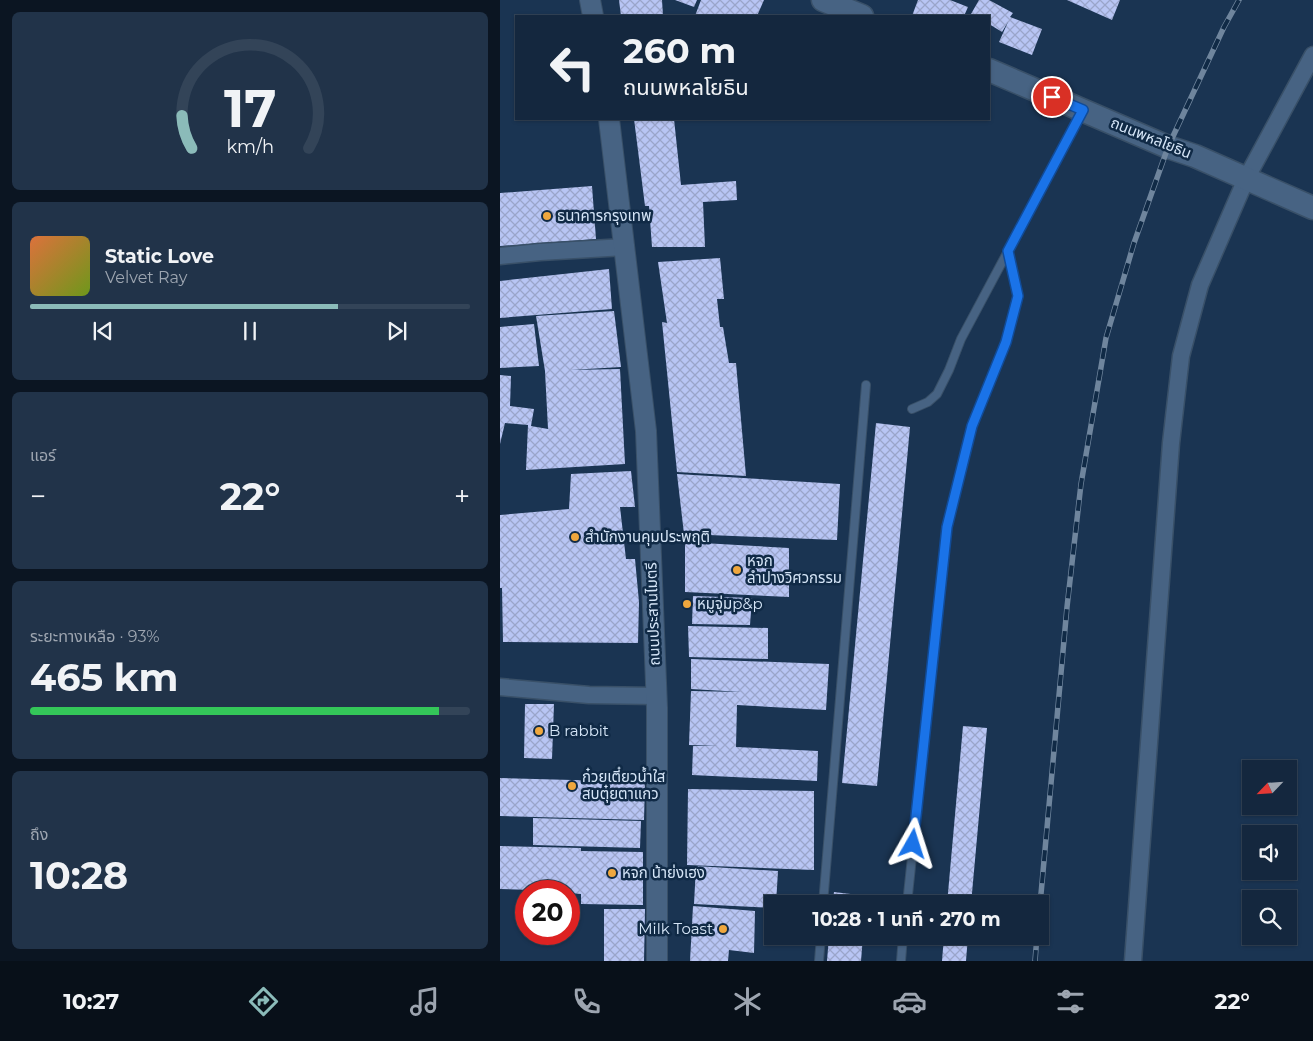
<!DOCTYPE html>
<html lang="th">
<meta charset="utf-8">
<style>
body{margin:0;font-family:Montserrat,"Noto Sans Thai",sans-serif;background:#213349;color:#f1f3f6;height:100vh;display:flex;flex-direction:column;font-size:19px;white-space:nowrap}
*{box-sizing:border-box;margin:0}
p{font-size:16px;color:#9da5b0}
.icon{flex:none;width:28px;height:28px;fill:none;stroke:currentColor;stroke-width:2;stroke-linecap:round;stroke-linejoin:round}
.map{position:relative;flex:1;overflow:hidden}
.side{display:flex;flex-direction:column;gap:12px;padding:12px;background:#0b1522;width:500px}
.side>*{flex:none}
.banner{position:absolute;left:15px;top:15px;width:475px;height:105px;border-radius:0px;box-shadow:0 1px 4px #0004,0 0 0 1px #334458;background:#14273e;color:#f1f3f6;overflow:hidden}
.needle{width:32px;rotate:245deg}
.controls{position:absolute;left:742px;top:760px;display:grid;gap:10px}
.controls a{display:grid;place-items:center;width:55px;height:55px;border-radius:0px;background:#14273e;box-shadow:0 1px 4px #0004,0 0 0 1px #334458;font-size:25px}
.speed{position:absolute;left:15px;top:880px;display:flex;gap:10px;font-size:25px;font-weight:700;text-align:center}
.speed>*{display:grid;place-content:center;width:65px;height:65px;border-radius:50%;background:#14273e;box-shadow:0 1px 4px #0004,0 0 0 1px #334458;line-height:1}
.speed .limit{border:8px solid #d22;background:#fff;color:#111}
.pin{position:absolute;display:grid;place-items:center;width:42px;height:42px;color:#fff;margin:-21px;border:2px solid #fff;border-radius:50%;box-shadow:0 1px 5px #0007}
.me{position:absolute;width:55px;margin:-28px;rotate:6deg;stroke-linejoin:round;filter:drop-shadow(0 0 4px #0008)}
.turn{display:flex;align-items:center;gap:18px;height:105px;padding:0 25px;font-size:22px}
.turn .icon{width:65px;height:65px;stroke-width:2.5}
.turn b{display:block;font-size:35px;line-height:42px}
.big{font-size:38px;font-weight:700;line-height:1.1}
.side .widget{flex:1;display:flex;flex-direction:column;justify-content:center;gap:8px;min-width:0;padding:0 18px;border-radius:8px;background:#213349}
.side .dial{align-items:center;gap:0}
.dial svg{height:130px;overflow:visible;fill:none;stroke:#334458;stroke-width:7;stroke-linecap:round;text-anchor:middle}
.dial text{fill:#f1f3f6;stroke:none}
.song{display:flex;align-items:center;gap:15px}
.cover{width:60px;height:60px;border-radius:8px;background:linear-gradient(135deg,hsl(20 70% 55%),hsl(80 70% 35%))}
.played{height:5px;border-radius:2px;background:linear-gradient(90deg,#8bbbb9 70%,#334458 70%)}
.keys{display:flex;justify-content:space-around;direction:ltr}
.heat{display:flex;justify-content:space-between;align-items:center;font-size:28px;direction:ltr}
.charge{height:8px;border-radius:4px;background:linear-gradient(90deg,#34c759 93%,#334458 0)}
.trip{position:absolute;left:264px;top:895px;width:285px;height:50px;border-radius:0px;background:#14273e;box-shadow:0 1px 4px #0004,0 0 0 1px #334458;font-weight:700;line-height:50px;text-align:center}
.tab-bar{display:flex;height:80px;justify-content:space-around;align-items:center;background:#081019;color:#9da5b0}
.tab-bar .icon{width:35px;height:35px}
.tab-bar .selected{color:#8bbbb9}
.tab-bar b{font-size:22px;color:#f1f3f6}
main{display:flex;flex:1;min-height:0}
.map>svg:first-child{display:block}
</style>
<main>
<section class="side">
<div class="widget dial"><svg viewBox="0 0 100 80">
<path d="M14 69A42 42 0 1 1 86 69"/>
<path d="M14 69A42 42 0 0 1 8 49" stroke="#8bbbb9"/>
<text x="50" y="56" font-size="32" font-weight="700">17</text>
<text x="50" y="72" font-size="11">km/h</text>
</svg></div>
<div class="widget">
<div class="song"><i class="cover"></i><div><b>Static Love</b><p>Velvet Ray</p></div></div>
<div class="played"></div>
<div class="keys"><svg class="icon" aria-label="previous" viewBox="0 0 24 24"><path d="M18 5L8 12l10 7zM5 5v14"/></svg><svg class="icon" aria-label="pause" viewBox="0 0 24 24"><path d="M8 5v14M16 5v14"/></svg><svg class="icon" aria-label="next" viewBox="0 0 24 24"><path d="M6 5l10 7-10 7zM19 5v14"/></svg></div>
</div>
<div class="widget"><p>แอร์</p>
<div class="heat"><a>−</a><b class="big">22°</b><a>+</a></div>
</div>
<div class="widget"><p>ระยะทางเหลือ · 93%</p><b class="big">465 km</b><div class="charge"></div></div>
<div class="widget"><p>ถึง</p><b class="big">10:28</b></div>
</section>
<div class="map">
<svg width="813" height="961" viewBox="0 0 813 961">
<defs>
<pattern id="building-cross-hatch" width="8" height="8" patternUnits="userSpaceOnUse" patternTransform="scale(1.25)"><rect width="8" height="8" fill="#b8c5f4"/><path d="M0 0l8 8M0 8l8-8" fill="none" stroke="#9aa5ca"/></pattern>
</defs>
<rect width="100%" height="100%" fill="#1a3452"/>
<path fill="url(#building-cross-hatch)" d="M119,0H162L163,16H121Z
M175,0H197L194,7Z
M201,0H264L257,16H195Z
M418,0H450L468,7L464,16H412Z
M479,0H489L513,13L510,17L542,29L532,55L499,42L508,22L502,32L489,24V16H474L471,14Z
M567,0H620L612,20Z
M134,119H174L181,185L236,181L237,200L203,202L205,247H152L149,206H145Z
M92,186L96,239L0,246V193Z
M220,258L224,299H217L220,327H223L229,363H236L246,476L177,472L162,322L167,323L158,262Z
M109,269L112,309L0,318V281Z
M114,311L121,367L70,370L120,369L125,464L26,470L28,425L5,423L0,444V375L11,376L10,406L34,409L31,426L48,429L45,371L36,316Z
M34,324L39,366L0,368V327Z
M376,423L410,427L377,786L342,783Z
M131,471L135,507H120L126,559H135L139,602L138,643L3,642L2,588H0V515L69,509L71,474Z
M177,474L340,484L337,540L184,534Z
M185,542L289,548V597L185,592Z
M193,596L252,598L250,625L192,624Z
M188,626L268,628V659L189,657Z
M191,659L329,664L326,710L237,705L236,747L318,751L317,781L192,775L193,746H218L189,745L191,691L242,692L191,689Z
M25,704H54L52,759L24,758Z
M463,726L487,728L471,904H447Z
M0,778L145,782L144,820L0,816Z
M188,789L314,791V870L187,865Z
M33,818L141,821L140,848L33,845Z
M0,846L81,848V851L143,852V905L81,904V894L69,893V891L0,889Z
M196,866L278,871L276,904H272V908L194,904Z
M334,892L367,896V904H332Z
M193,906L255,911L254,953L229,950L228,961H190Z
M104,909H145L144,961H104Z
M329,936H363L361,961H327Z
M444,936H468L466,961H442Z"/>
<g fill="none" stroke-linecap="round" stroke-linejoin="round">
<g stroke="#395068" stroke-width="10">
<path id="service" d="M412,409L428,402L437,394L449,370L461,339L508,251
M323,904L366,385
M407,904L447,527L472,426L506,342L518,296L508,251L582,113
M319,961L321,936
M401,961L403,936"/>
</g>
<g stroke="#395068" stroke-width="19">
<path id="minor" d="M0,256L40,252L125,247
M0,687L89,695L157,696
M633,961L671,443L681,356L700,285L746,179L813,55"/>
</g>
<g stroke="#395068" stroke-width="22">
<path id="tertiary" d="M90,0L93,16
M109,119L146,431L157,708V961"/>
</g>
<g stroke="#395068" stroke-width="25">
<path id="secondary" d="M323,0L362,16
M489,70L668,147L695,156L813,208"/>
</g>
<use href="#service" stroke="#476383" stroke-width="8"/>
<use href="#minor" stroke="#476383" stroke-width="16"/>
<use href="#tertiary" stroke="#476383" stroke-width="20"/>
<use href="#secondary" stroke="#476383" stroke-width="22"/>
<g stroke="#6f859d" stroke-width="5.5">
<path id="rail" d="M540,905L567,607L581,484L606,338L634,243L668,147L724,27L739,0
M535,961L537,936"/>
</g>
<use href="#rail" stroke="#102a46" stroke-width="4" stroke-dasharray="11" stroke-linecap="butt"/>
</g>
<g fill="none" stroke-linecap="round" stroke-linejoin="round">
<g stroke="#114b97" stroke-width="12">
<path id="route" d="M413,844L447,527L472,426L506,342L518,296L508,251L583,110L552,97"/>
</g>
<use href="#route" stroke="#1a73e8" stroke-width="9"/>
</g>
<g fill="#efa73e" stroke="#102a46" stroke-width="2">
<circle cx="47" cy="216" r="5"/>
<circle cx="75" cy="537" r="5"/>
<circle cx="237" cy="570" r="5"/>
<circle cx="187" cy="604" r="5"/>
<circle cx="39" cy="731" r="5"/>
<circle cx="72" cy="786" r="5"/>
<circle cx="112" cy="873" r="5"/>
<circle cx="223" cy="929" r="5"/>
</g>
<g text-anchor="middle" stroke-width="5" stroke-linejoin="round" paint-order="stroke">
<g font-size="15" fill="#d5e5f7" stroke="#102a46">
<text transform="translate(651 138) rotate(22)" y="5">ถนนพหลโยธิน</text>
<text transform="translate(153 614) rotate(-92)" y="5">ถนนประสานไมตรี</text>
</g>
<g font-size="15" fill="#d5e5f7" stroke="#102a46" text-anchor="start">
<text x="57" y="221">ธนาคารกรุงเทพ</text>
<text x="85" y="542">สำนักงานคุมประพฤติ</text>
<text x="247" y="566">หจก<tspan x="247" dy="17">ลำปางวิศวกรรม</tspan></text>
<text x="197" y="609">หมูจุ่มp&amp;p</text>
<text x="49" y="736">B rabbit</text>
<text x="82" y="782">ก๋วยเตี๋ยวน้ำใส<tspan x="82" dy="17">สบตุ๋ยตาแกว</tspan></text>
<text x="122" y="878">หจก น้าย่งเฮง</text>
<text x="213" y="934" text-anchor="end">Milk Toast</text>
</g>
</g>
</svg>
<div class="controls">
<a><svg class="needle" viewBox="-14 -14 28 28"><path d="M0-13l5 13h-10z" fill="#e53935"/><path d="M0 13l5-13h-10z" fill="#9da5b0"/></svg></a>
<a><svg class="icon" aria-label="sound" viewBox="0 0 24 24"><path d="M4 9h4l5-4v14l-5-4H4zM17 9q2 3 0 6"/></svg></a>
<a><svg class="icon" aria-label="search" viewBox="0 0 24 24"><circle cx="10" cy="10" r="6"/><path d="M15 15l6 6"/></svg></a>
</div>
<div class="speed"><div class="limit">20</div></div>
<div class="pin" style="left:552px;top:97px;background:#d93025"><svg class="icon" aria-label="arrive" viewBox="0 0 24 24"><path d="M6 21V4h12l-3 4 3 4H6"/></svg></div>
<svg class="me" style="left:413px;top:844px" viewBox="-20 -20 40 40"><path d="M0-17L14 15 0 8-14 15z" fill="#1a73e8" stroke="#fff" stroke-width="4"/></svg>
<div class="trip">10:28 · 1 นาที · 270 m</div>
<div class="banner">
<div class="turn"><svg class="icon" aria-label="left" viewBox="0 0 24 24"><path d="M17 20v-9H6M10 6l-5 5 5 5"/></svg><div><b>260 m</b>ถนนพหลโยธิน</div></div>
</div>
</div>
</main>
<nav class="tab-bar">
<b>10:27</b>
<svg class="icon selected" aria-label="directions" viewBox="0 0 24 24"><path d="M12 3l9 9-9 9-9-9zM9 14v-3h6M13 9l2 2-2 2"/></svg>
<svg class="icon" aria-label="music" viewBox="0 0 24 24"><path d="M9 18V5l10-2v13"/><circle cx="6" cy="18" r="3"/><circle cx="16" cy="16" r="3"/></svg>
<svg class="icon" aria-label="phone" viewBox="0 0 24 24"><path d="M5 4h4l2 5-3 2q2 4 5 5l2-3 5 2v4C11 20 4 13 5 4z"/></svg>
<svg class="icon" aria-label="climate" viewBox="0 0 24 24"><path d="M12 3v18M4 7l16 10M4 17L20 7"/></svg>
<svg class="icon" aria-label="car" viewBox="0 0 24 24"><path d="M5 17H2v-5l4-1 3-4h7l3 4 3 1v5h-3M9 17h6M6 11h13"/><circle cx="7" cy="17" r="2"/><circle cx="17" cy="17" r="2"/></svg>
<svg class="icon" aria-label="filters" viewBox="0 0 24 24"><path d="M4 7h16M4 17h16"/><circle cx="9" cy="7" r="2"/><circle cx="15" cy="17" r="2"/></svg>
<b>22°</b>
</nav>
